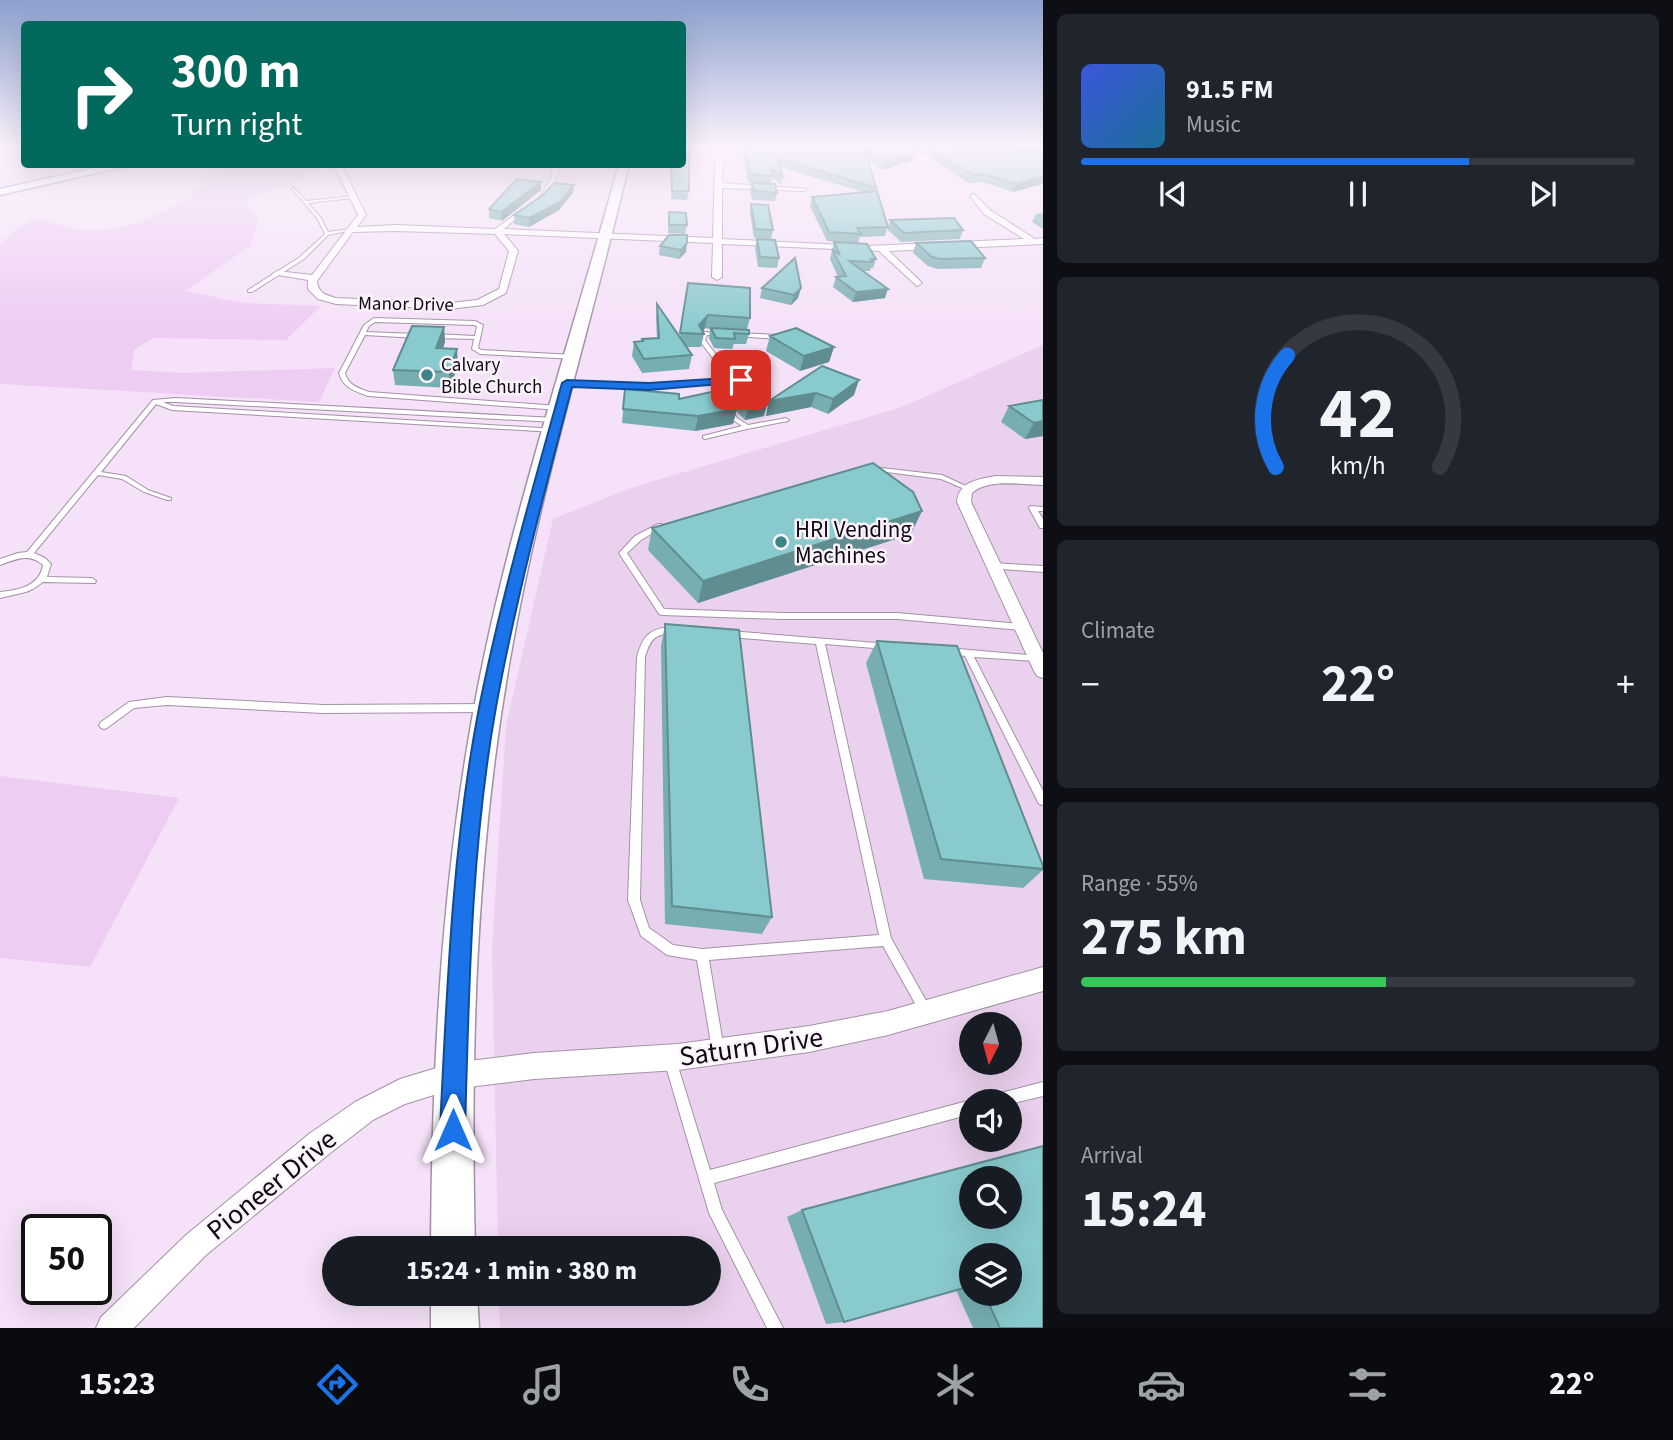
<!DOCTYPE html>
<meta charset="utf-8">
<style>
body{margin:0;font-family:"Source Sans 3",sans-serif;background:#20242c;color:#f1f3f6;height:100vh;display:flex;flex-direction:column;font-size:26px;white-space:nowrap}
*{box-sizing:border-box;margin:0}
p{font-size:23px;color:#9ea1a6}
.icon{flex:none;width:38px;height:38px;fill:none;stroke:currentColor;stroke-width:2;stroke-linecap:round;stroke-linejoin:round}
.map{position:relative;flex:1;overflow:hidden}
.panel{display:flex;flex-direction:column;gap:14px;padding:14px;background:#0d0f14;width:630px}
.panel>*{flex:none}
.top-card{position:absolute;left:21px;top:21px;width:665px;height:147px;border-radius:7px;box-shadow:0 7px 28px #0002;background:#00695c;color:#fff;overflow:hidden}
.needle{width:46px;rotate:186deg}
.tools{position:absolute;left:959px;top:1012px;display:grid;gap:14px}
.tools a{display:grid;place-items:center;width:63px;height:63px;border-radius:50%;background:#171b24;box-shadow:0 7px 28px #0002;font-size:35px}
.speed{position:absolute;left:21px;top:1214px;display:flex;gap:14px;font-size:35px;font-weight:700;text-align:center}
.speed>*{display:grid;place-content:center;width:91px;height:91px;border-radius:50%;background:#171b24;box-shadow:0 7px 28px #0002;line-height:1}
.speed .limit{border:4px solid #111;border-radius:10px;background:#fff;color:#111}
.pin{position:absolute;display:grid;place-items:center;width:60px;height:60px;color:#fff;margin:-30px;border-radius:14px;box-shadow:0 4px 10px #0006}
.me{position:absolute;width:77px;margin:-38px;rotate:0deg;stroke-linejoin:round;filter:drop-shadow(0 0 5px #0008)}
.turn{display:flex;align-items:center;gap:24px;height:147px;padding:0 35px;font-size:32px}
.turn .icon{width:91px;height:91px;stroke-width:2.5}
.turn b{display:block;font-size:49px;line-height:60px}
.big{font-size:52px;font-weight:700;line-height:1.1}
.panel .widget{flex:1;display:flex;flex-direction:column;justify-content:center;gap:10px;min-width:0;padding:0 24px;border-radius:10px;background:#20242c}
.panel .dial{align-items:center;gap:0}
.dial svg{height:182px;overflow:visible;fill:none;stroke:#363941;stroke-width:7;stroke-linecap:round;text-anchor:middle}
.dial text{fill:#f1f3f6;stroke:none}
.song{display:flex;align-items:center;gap:21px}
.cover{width:84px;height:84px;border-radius:10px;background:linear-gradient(135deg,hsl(230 70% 55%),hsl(200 70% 35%))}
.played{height:7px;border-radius:4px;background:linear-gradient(90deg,#1a73e8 70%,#363941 70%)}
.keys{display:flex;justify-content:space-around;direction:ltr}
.heat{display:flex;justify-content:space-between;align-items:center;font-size:38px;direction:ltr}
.charge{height:10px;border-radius:5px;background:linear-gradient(90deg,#34c759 55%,#363941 0)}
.trip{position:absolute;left:322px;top:1236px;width:399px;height:70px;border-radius:35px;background:#171b24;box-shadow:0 7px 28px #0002;font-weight:700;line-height:70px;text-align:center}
.dock{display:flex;height:112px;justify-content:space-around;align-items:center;background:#090b0e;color:#9ea1a6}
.dock .icon{width:49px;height:49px}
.dock .current{color:#1a73e8}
.dock b{font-size:32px;color:#f1f3f6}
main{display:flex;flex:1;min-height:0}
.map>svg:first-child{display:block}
</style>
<main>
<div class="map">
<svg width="1043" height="1328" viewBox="0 0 1043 1328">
<rect width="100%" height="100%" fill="#f5e1f8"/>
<path fill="#ead1ed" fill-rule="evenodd" d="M1043,345V1328H500L498,1293H709V1248H498L492,949L506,726L553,519L634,487L902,407ZM971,1024H1010V1062H971ZM971,1101H1010V1139H971ZM971,1178H1010V1216H971ZM971,1255H1010V1293H971Z"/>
<path fill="#eecdf3" d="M225,165H318L315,172L292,184L246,199L258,221L250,246L185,291L245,303L321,306L286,340L153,338L134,350L131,370L183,373L335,368L319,402L0,384V244C10,236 18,226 30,221C47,215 61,228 77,230C85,230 95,230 104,230C149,226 195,197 225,165Z
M0,776L179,798L90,967L0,958Z"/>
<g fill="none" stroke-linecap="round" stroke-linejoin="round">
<g stroke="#a391a6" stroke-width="2">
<path id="lane" d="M293,187L306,201L354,196L353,198L308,203L321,218L328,232L350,229L352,230L328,235L304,259L252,292H248V290L300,257L325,234L317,218L292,189Z
M374,318L475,321L483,325L478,348L481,350L575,355L578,357L575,359L480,354L472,349L474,339L435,338L432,336L435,334L475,336L477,326L474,325L375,322L369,326L366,332L417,334L420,336L417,338L365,335L345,373C348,385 358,388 369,392L559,406L562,408L559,410L368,396C355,391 343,388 339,373L364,325Z
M703,332L722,333V335L720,336L707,335L705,340L726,368L744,380L722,397L737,418L748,425L786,418L789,420L788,421L747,429L705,439L703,438V436L742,426L733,420L716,397L734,382L649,388L567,385L564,383L567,381L649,384L735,379L722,370L699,340Z
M737,333L779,335L782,337L779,339L735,336V334Z
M176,398L555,418L558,420L555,422L176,402H163L173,406L556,429V431L554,432L172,410L156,404L101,472L126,476L148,490L171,498V500H167L144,492L122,479L98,475L34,553L45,558L51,564L47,577L92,578L96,581L95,583L43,582L33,589L26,592L0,598V592C19,590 40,586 43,565C29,553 16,559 0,565V559L18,553L27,552L153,400Z
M873,467L942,475L972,489L971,490H967L941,479L871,470V468Z
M1030,506L1043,507V511H1038L1043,519V528H1040L1029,508Z
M658,524H661L665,526L641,540L627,553L664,609L782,613H897L1021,624L1025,627L1021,630L897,619H782L662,615L659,614L619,553L635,536Z
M992,563L1043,566V572L989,568L988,566L989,564Z
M673,627L677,630L676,632C656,635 651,636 645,657L640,900L649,928L673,945L702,949L879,935L816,644L729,637L725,634L729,631L889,644L890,646L889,648L886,649L825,644L891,938L929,1006L931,1010L929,1014L925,1016L921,1014L883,946L709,960L724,1050L723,1055L718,1056L713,1055L697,960L667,955L641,936L628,900L637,657C643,635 650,628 673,627Z
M948,648L1039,656L1040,658L1036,661L974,657L1043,791V805L1039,804L965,656L945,653L944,651Z
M167,697L323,705L486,704L489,705L491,708L489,711L486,712L323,713L167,705L134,708L107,728L104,729L101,728L99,725L101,722L129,702Z
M670,1054L675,1055L676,1060L710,1170L971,1100V1114L714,1183L722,1210L783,1328H767L709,1213L664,1060L665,1055Z
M1043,1082V1096L1010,1104V1101H990L992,1096L997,1094Z"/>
</g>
<g stroke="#a391a6" stroke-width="2">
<path id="street" d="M760,146L770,147L736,154L723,162L722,183L808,189L804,191L722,188V239L867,246L1024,239L984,214L970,196L974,194L990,210L1035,239L1043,238V244L889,251L920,281L922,283L917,286L879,251L722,244V277L717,280L712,277L713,243L504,234L518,251L506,293L483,305L450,309L336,304L318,299L308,289V280L272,274L277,271L312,275L358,215L334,164H341L366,215L357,227L396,225L495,229L541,196L551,178L552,164H559C556,205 529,205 504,229L713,238L715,161L732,151ZM396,231L495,234L509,251L499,289L477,300L450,303L336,298C326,295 318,293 317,281L353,232Z
M891,149L952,150L955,152H893Z
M995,476L1043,477V485C1021,485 989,478 972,493L971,502L1043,653V678L1037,676L1034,671L957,502C959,481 977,480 995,476Z
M1043,967V991L888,1035L809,1052L678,1070L534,1079L453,1089L405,1104L373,1120L329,1154L206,1255L134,1328H96L101,1317L186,1235L309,1134L355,1102L400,1079L453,1063L534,1053L678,1044L809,1026L888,1011Z"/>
</g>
<g stroke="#a391a6" stroke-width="3">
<path id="secondary" d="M113,164H135L0,195V189Z
M619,164H629C590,329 539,492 510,659C476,853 470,1050 475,1248H431C432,1050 443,852 484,657C519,491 574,329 619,164Z
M431,1293H477L479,1328H431Z"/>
</g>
<use href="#lane" fill="#fff" fill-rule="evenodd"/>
<use href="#street" fill="#fff" fill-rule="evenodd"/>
<use href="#secondary" fill="#fff" fill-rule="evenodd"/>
</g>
<path fill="#76aeb1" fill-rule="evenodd" d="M870,146H1043V150Z
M744,147L918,148L915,155L911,161L882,170L868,160L876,188L875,191L888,227L890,220L963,230L960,239L901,242L887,229L885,236L860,237L858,243L827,241L810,206L812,197L863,192L780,167L783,176L781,184L772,178L771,184L777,193L775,201L752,200L750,191L752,183H763L748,182L743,154Z
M930,148L1043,151L1013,192L983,182L969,183L927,156Z
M521,164H550L549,166H521Z
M671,164L689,191L687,200L671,199Z
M541,190L502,221L489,218V209Z
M573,193L559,210L529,227L514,224V215Z
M751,204L773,230L771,239L754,238L750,213Z
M669,212L687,225L685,234L668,233Z
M1043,213V229L1032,222L1036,214Z
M669,235L686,252L679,259L659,255L660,246Z
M757,239L779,258L777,268L758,267L755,248Z
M834,242L876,259L873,268H871L870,271H863L885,298L853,302L833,287L836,277H838L830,259Z
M916,243L985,258L981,268L937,269L928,266L913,253Z
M688,283L750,318L747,329L749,334L746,344H734L732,349L714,348L709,338L710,329L705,328L703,332L704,334L701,347H687L692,355L689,369L642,373L632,356L634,342L642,341V339L657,338L656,318L657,304L680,337Z
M762,288H801L798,298L791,305L760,298Z
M444,327L445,342L443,348L458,365L450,388L395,385L393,370Z
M770,336L834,347L829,362L800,371L766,351Z
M822,366L854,395L828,414L811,407L766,416L769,401Z
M625,389L679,399L731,403L733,394L764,416L745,420L736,411L733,424L695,431L622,423Z
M1043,400V436L1025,439L1001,422L1009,406Z
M652,528L911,534L698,603L648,550Z
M665,624L772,917L762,934L665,924L661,646Z
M877,641L1043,866V870L1023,888L924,879L866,663Z
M1043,1146V1328H973L956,1290L844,1322L826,1324L787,1217L802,1210ZM971,1255L1010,1293H971Z"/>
<path fill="#608d90" d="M918,148L915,155L911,161L882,170L884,162Z
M1043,177V184L1013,192L1016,184Z
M541,182V190L502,221L501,212Z
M574,185L573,193L559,210L529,227V218Z
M687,243L686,252L679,259L681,250Z
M801,288L798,298L791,305L794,295Z
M888,289L885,298L853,302L856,292Z
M708,315L705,328L701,334L699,325Z
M444,327L445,342L438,363L436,348Z
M834,347L829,362L800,371L804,356Z
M457,349L458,365L450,388L449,372Z
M859,380L854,395L828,414L833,399Z
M816,393L811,407L766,416L769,401Z
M767,405L764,416L745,420L748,409Z
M737,409L733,424L695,431L698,416Z
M1043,421V436L1025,439L1034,423Z
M922,511L911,534L698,603L703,581Z"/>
<path fill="#89cace" stroke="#608d90" stroke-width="2" fill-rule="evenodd" d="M684,146H689V191H672L671,164H682V148Z
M752,146H846L918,148L914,154L884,162L865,149L876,188L777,158L783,176L771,169L773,176L750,174L744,147Z
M930,148L1043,151V177L1016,184L986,175H972Z
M517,179L541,182L501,212L489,209Z
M554,183L574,185L560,202L529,218L514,215L542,196Z
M752,183L775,184L777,193L754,191Z
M877,191L888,227L857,228L861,234L829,232L812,197Z
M751,204L768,205L773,230L755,229Z
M669,212L686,213L687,225H669Z
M954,218L963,230L904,233L890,220Z
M669,235H687V243L681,250L660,246Z
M757,239L775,240L779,258L760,257Z
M971,241L985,258L940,259L932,257L916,243Z
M834,242L867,244L876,259H871L873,262L849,261L888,289L856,292L836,277L846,276L832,249L840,255Z
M795,258L801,288L794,295L762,288Z
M688,283L750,288V318L708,315L699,325L704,334L680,333Z
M657,304L692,355L644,359L634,342L643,341L642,339L659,338Z
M412,326L444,327L436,348L457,349L449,372L393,370Z
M711,328L749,330V334L734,333L735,339L716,338Z
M796,328L834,347L804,356L770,336Z
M822,366L859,380L833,399L816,393L769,401Z
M625,389L679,394V399L716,391L723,393L737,409L698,416L623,409Z
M751,391L767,405L748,409L733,394Z
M1043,400V421L1034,423L1009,406Z
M873,463L913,492L922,511L703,581L652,528Z
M665,624L739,630L772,917L672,906Z
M877,641L957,646L1043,866V869L941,859Z
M1043,1146V1328H1000L984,1293H1010V1255H971V1286L844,1322L802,1210ZM971,1178H1010V1216H971Z"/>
<linearGradient id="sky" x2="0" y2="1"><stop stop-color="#8ca0ce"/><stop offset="0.44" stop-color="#faf2fc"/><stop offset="1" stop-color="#faf2fc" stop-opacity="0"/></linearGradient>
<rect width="1043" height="332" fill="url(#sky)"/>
<path fill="#1a73e8" stroke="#114b97" stroke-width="2" d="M741,377L744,378V382L649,390L572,387C544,493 516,599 496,707C471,847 469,989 465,1130L461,1139L453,1143L444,1139L440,1130C447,989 452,847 479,708C501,598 532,491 562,383L567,380L649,383Z"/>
<g fill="#3c8488" stroke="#fbf3fc" stroke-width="2.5">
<circle cx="427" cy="375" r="7"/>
<circle cx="781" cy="542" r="7"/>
</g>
<g text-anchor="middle" stroke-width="5" stroke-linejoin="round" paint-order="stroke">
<g font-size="19" fill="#110a12" stroke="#fbf3fc">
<text transform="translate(406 303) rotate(1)" y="7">Manor Drive</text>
</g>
<g font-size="19" fill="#110a12" stroke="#fbf3fc" text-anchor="start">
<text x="441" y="371">Calvary<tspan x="441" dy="22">Bible Church</tspan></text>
</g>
<g font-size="23" fill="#110a12" stroke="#fbf3fc" text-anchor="start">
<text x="795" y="537">HRI Vending<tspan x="795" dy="26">Machines</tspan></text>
</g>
<g font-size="28" fill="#110a12" stroke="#fbf3fc">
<text transform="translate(751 1046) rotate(-8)" y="10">Saturn Drive</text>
<text transform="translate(271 1184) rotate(-39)" y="10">Pioneer Drive</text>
</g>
</g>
</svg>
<div class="tools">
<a><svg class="needle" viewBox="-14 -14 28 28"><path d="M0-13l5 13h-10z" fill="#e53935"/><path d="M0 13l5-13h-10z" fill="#9ea1a6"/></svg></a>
<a><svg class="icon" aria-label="sound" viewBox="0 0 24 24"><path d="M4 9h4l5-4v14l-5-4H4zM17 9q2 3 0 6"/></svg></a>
<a><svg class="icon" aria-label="search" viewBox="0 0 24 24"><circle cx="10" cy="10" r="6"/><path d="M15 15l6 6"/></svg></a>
<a><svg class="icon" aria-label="layers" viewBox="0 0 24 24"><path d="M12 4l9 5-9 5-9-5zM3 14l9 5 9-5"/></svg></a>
</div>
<div class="speed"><div class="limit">50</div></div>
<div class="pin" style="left:741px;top:380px;background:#d93025"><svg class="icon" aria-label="arrive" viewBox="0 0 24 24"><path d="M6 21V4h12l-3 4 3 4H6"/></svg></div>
<svg class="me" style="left:453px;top:1130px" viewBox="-20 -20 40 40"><path d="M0-17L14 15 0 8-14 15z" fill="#1a73e8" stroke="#fff" stroke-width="4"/></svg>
<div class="trip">15:24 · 1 min · 380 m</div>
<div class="top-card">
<div class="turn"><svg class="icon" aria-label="right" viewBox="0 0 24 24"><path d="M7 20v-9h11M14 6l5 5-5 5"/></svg><div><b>300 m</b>Turn right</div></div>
</div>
</div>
<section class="panel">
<div class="widget">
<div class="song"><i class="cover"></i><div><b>91.5 FM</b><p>Music</p></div></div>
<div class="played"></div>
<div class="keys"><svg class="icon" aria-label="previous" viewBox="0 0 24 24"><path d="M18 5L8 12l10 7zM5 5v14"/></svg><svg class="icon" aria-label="pause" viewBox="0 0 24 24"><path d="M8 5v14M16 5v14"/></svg><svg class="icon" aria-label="next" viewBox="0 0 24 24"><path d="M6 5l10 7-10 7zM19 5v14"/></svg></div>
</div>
<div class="widget dial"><svg viewBox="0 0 100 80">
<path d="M14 69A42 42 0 1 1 86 69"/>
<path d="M14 69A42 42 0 0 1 19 20" stroke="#1a73e8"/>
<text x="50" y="56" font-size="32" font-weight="700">42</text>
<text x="50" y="72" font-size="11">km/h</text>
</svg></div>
<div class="widget"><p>Climate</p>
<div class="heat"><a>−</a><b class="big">22°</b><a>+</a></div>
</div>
<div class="widget"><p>Range · 55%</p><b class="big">275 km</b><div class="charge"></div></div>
<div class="widget"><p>Arrival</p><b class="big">15:24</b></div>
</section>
</main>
<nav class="dock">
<b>15:23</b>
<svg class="icon current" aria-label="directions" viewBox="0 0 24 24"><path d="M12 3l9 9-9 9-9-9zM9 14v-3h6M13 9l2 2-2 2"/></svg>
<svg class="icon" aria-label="music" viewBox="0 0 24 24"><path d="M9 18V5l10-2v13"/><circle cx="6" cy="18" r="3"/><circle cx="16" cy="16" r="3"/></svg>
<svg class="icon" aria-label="phone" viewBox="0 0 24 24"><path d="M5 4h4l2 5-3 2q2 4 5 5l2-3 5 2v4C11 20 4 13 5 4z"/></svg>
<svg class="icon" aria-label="climate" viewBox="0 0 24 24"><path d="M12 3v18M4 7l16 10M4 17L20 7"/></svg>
<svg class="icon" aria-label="car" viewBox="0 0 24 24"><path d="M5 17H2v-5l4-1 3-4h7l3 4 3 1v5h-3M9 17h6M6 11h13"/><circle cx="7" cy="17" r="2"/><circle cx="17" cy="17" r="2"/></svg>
<svg class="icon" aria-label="filters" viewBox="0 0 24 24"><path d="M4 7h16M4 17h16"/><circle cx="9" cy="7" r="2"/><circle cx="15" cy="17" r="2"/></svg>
<b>22°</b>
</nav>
